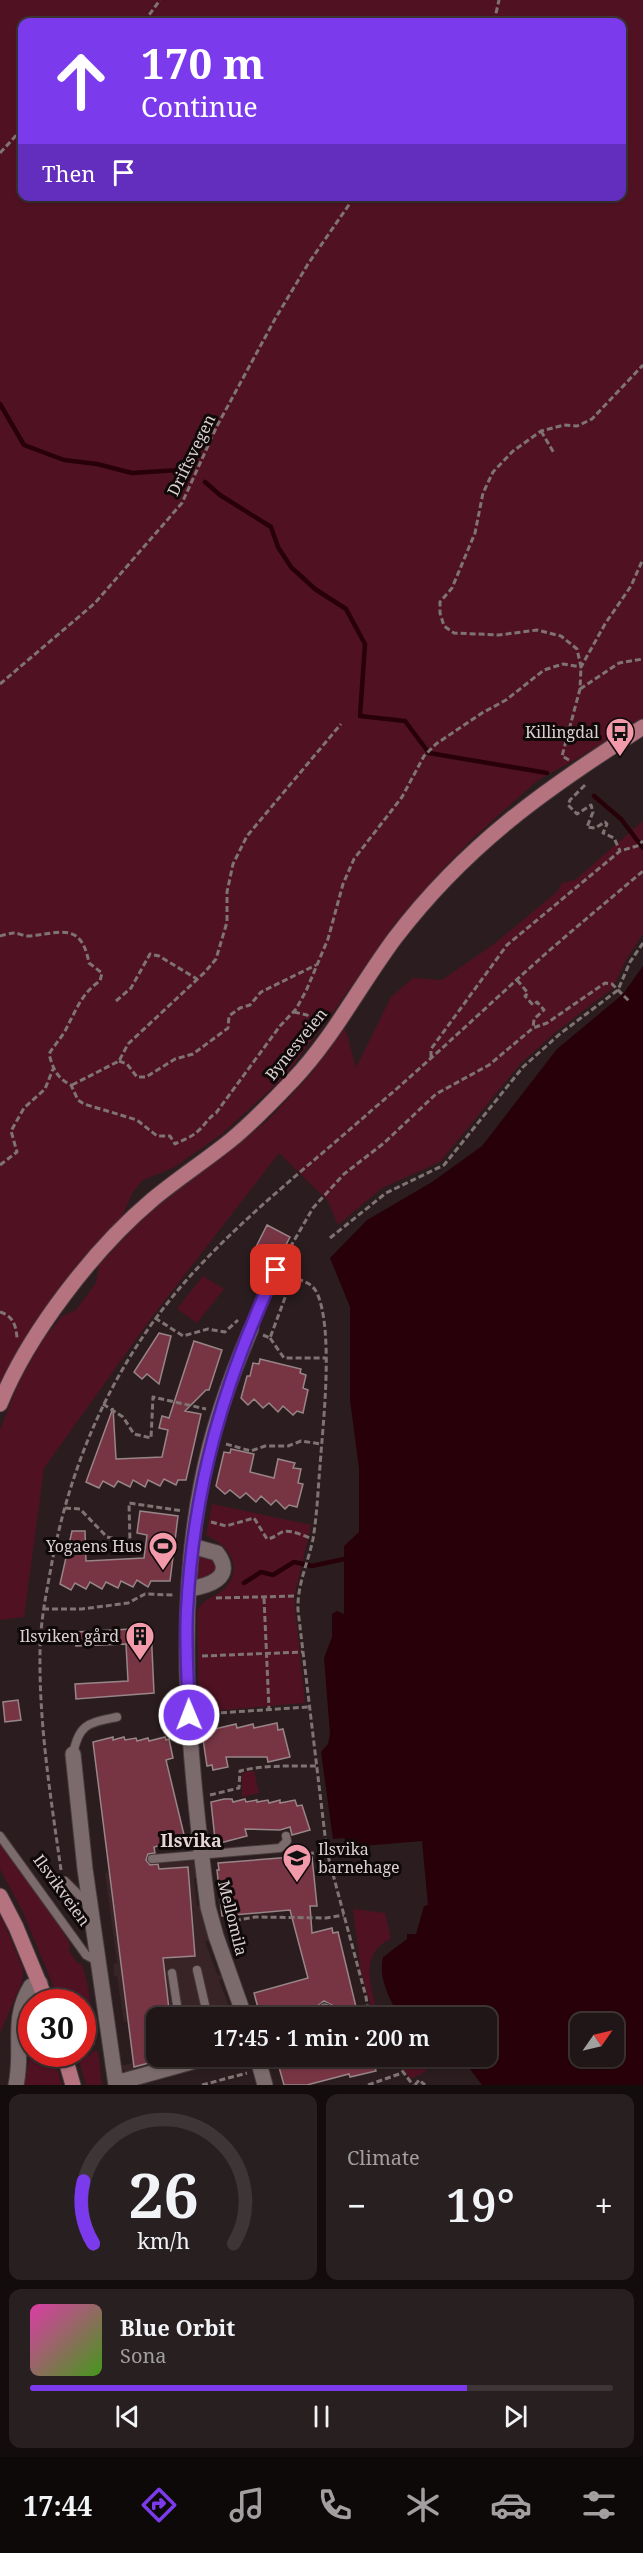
<!DOCTYPE html>
<meta charset="utf-8">
<style>
body{margin:0;font-family:"Noto Serif",serif;background:#281f20;color:#f1f3f6;height:100vh;display:flex;flex-direction:column;font-size:22px;white-space:nowrap}
*{box-sizing:border-box;margin:0}
p{font-size:20px;color:#a29fa1}
.icon{flex:none;width:33px;height:33px;fill:none;stroke:currentColor;stroke-width:2;stroke-linecap:round;stroke-linejoin:round}
.map{position:relative;height:2085px;overflow:hidden}
.sheet{display:flex;flex-direction:column;gap:9px;padding:9px;background:#120c0d;flex:1}
.sheet>*{flex:none}
.guide{position:absolute;left:18px;top:18px;width:608px;height:183px;border-radius:12px;box-shadow:0 2px 4px #0004,0 0 0 2px #3d3536;background:#7c3aed;color:#fff;overflow:hidden}
.needle{width:39px;rotate:56deg}
.controls{position:absolute;left:570px;top:2013px;display:grid;gap:12px}
.controls a{display:grid;place-items:center;width:54px;height:54px;border-radius:12px;background:#201617;box-shadow:0 2px 4px #0004,0 0 0 2px #3d3536;font-size:30px}
.speed{position:absolute;left:18px;top:1989px;display:flex;gap:12px;font-size:30px;font-weight:700;text-align:center}
.speed>*{display:grid;place-content:center;width:78px;height:78px;border-radius:50%;background:#201617;box-shadow:0 2px 4px #0004,0 0 0 2px #3d3536;line-height:1}
.speed .limit{border:9px solid #d22;background:#fff;color:#111}
.pin{position:absolute;display:grid;place-items:center;width:51px;height:51px;color:#fff;margin:-26px;border-radius:12px;box-shadow:0 3px 9px #0006}
.me{position:absolute;width:66px;margin:-33px;rotate:359deg;stroke-linejoin:round;filter:drop-shadow(0 0 4px #0008)}
.turn{display:flex;align-items:center;gap:21px;height:126px;padding:0 24px;font-size:27px}
.turn .icon{width:78px;height:78px;stroke-width:2.5}
.turn b{display:block;font-size:42px;line-height:51px}
.then{display:flex;align-items:center;height:57px;padding:0 24px;background:#0003;gap:12px;font-size:22px}
.big{font-size:45px;font-weight:600;line-height:1.1}
.sheet .widget{flex:1;display:flex;flex-direction:column;justify-content:center;gap:9px;min-width:0;padding:0 21px;border-radius:12px;background:#281f20}
.sheet .dial{align-items:center;gap:0}
.dial svg{height:156px;overflow:visible;fill:none;stroke:#3d3536;stroke-width:7;stroke-linecap:round;text-anchor:middle}
.dial text{fill:#f1f3f6;stroke:none}
.song{display:flex;align-items:center;gap:18px}
.cover{width:72px;height:72px;border-radius:9px;background:linear-gradient(135deg,hsl(320 70% 55%),hsl(100 70% 35%))}
.played{height:6px;border-radius:3px;background:linear-gradient(90deg,#7c3aed 75%,#3d3536 75%)}
.keys{display:flex;justify-content:space-around;direction:ltr}
.heat{display:flex;justify-content:space-between;align-items:center;font-size:33px;direction:ltr}
.sheet .tiles{flex:1;display:grid;gap:9px;grid-template-columns:1fr 1fr}
.widget:last-child{grid-column:span 2}
.trip{position:absolute;left:146px;top:2007px;width:351px;height:60px;border-radius:12px;background:#201617;box-shadow:0 2px 4px #0004,0 0 0 2px #3d3536;font-weight:600;line-height:60px;text-align:center}
.dock{display:flex;height:96px;justify-content:space-around;align-items:center;background:#0d0909;color:#a29fa1}
.dock .icon{width:42px;height:42px}
.dock .on{color:#7c3aed}
.dock b{font-size:27px;color:#f1f3f6}
.map>svg:first-child{display:block}
</style>
<div class="map">
<svg width="643" height="2085" viewBox="0 0 643 2085">
<rect width="100%" height="100%" fill="#2b1d1f"/>
<path fill="#382327" d="M192,1861L197,1866L198,1876L194,1879L197,1906H202L210,1940L205,1942L218,1976L222,1974L224,1978L219,1980L230,2009L235,2008L238,2017L156,2018V2056L191,2057L130,2073L126,2072L120,2066L133,2063L128,2021L124,2022L117,1976H114L113,1964L117,1963L105,1873L150,1868V1864Z"/>
<path fill="#501223" fill-rule="evenodd" d="M0,0H643V718L578,758L538,780L472,839L439,873L396,922L336,1008L285,1076L222,1134L173,1168L143,1180L132,1193L123,1215L62,1285L30,1329L0,1385ZM22,22H621V196H22Z
M643,821V934L626,960L613,988L557,1031L520,1064L440,1162L382,1188L338,1225L328,1201L279,1153L152,1317L44,1468L24,1617L0,1620V1430L19,1382L42,1341L62,1316L76,1310L96,1283L99,1265L143,1218L267,1121L309,1076L345,1028L356,1068L391,997L413,978L442,980L494,944L558,891L562,883L575,880Z
M203,1276L224,1289L197,1323L177,1309Z
M212,1504L311,1525L294,1598L305,1703L199,1712L197,1611C204,1598 217,1597 226,1587C245,1565 226,1544 206,1535Z
M199,1553L216,1559L215,1574L203,1581L197,1578Z
M249,1771H254L259,1793L242,1797V1773Z
M0,1841L51,1911L71,1946L68,1949L78,1964L81,1963C88,1980 91,2005 91,2024C91,2038 85,2039 89,2056L93,2051L98,2052L102,2085H86L77,2054H82V2002H60L22,1910L0,1869Z
M353,1909L385,1913L391,1939C358,1952 371,1990 378,2014L384,2017H374L361,1972Z
M0,1914L23,1968L22,1982L0,2033Z
M31,2020L32,2054H53L62,2085H24L29,2063L28,2025Z
M394,2057H418L426,2071L411,2079Z"/>
<path fill="#28000a" fill-rule="evenodd" d="M643,966V2085H482L463,2060L440,2066L435,2057L486,2056V2018L399,2016C389,1998 378,1978 383,1957L407,1939V1934H416L424,1906L428,1905L422,1841L351,1847L344,1838L333,1839L321,1752L328,1744L330,1734L324,1658L332,1637V1614L337,1611L344,1614V1546L359,1532V1469L350,1400V1307L330,1258L367,1220L432,1182L482,1146L557,1049L623,994ZM580,2024H614V2056H580Z"/>
<g fill="none" stroke-linecap="round" stroke-linejoin="round">
<path stroke="#28000a" stroke-width="4.5" d="M0,404L24,445L64,460L97,464L132,473L179,470L184,472
M205,482L220,495L271,527L278,547L291,567L315,589L346,609L365,644L360,716L405,721L429,753L547,773
M594,796L621,819L643,848
M244,1583L261,1572L273,1575L294,1562L312,1566L344,1559"/>
</g>
<path fill="#773543" stroke="#978588" stroke-width="1.5" d="M267,1225L290,1237L276,1264L253,1253Z
M159,1333L171,1336L159,1384L147,1374L142,1379L134,1372Z
M194,1341L222,1350L209,1390H206L185,1411L201,1414L186,1480H178L176,1485L164,1479L160,1486L148,1480L145,1487L133,1480L130,1487L118,1481L114,1487L103,1481L99,1488L86,1482L113,1408L116,1459L162,1457L168,1430L159,1428L162,1416L169,1418Z
M260,1359L301,1369L300,1373L306,1375L303,1388L308,1390L303,1413L297,1411L293,1415L283,1406L278,1412L269,1403L263,1408L254,1399L248,1405L241,1398L247,1376H250L253,1363L259,1364Z
M231,1449L254,1454L250,1472L274,1478L278,1459L295,1463L293,1468L301,1469L298,1483L303,1484L297,1507L289,1505L285,1509L276,1500L271,1505L261,1496L256,1502L246,1493L240,1498L230,1490L225,1494L216,1486L224,1452L230,1453Z
M140,1511L178,1516L170,1581H151L148,1587L137,1580L133,1587L121,1581L118,1588L106,1582L102,1589L90,1582L86,1589L75,1583L71,1590L60,1584L72,1531H85L86,1561L144,1558L147,1535L137,1533Z
M151,1628L154,1693L76,1699L75,1684L128,1681L126,1644L76,1646L75,1632Z
M18,1700L21,1720L5,1722L3,1702Z
M277,1723L278,1730L283,1729L290,1757L268,1762L267,1757H226L228,1767L213,1770L212,1765L207,1766L202,1732L236,1724L237,1728L253,1724L254,1728Z
M113,1737V1740L124,1737L125,1740L136,1738L137,1741L148,1738L149,1741L165,1737L166,1740L169,1739L173,1758L166,1760L185,1839L154,1847L155,1853L148,1854L146,1860L150,1865L158,1864L159,1869L188,1867L195,1956L163,1958L170,2018H156V2061L134,2067L93,1742Z
M224,1799H232L233,1802L245,1799L246,1802L257,1800V1802L268,1800L269,1803L280,1800V1803L295,1800L297,1806L302,1805L310,1830L292,1835L290,1827L280,1830L245,1829L247,1836L220,1843L219,1838L215,1839L211,1802Z
M305,1856L312,1857L317,1906H310L312,1933L332,1928L333,1933L338,1932L356,2007L337,2011L332,2005L324,2001L316,2007V2014L302,2018H267L264,2007L258,2008L254,1993L308,1978L290,1910L222,1916L217,1870H219L218,1863Z
M291,2056H372L376,2071L350,2077L349,2074L307,2085H284L279,2067L293,2064Z"/>
<g fill="none" stroke-linecap="round" stroke-linejoin="round">
<g stroke="#473c3d" stroke-width="10">
<path id="lane" d="M251,1329L276,1270
M73,1754C79,1723 89,1723 117,1717
M0,1836L86,1955L97,1961
M152,1859L280,1848L287,1841L286,1836
M65,1881L88,1904
M197,1970L208,2018
M172,1973L179,2018"/>
</g>
<g stroke="#473c3d" stroke-width="17">
<path id="street" d="M189,1589C208,1586 236,1578 217,1553L192,1546
M73,1754L85,1869L116,2085
M325,2011L326,2018
M245,2018L216,1936L208,1907C190,1767 174,1620 202,1481C212,1428 230,1378 251,1329
M257,2056L265,2085
M116,2083L213,2056
M16,2085C24,2048 10,2020 31,1986L40,1983"/>
</g>
<g stroke="#473c3d" stroke-width="17">
<path id="primary" d="M0,1404C28,1334 94,1249 152,1200C177,1179 205,1161 231,1140C253,1122 273,1101 293,1080C333,1038 360,985 395,938C466,845 545,789 643,727
M0,1896L16,1927L47,2002
M64,2054L73,2085"/>
</g>
<path stroke="#7f7374" stroke-width="3" stroke-dasharray="6 3" stroke-linecap="butt" d="M144,22L160,0
M494,22L499,0
M0,153L22,129
M541,431L554,453
M0,684L95,603L182,503L217,426L275,319L308,264L355,196
M580,689L619,663L643,659
M569,760L562,756L580,689L581,667L577,649L561,636L537,630L499,635L454,633L444,626L440,613V602L452,588L475,533L483,493L493,472L513,451L541,431L564,425L577,426L592,419L643,365
M585,785L570,800L568,805L577,814L591,805L593,812L587,827L595,828L605,822L607,824L603,833L614,838L620,851
M0,936C4,935 10,933 14,933C18,933 23,936 28,936C59,934 81,920 89,963L102,973L100,981C83,992 77,1008 68,1025C64,1035 55,1044 49,1054C53,1069 57,1078 71,1085L78,1100L84,1104L137,1120L157,1136H170L175,1144C183,1140 192,1137 198,1131C205,1125 208,1118 216,1113L280,1026L296,1009L306,991L328,939L343,884L354,859L402,797L424,756L436,744L482,713L506,700L544,670L563,664L581,667L605,624L631,586L643,559
M517,980L528,993L525,996L533,1005L537,1002L544,1010L534,1019L533,1028
M116,1001L131,988L150,954L159,956L197,979
M294,1012L307,1015L314,1022L306,1033L305,1042
M431,1057V1049L507,945L620,851L637,846L643,841
M119,1061L127,1064L137,1077H146L175,1059L193,1054L228,1028L229,1016L240,1008L250,1005L261,992L316,965
M72,1085L119,1061L128,1044L205,972L216,959L227,922V892L233,864L247,836L341,724
M0,1165L17,1152L11,1131L24,1108L45,1089L53,1069
M330,1238L386,1193L444,1165L523,1067L561,1033L618,990L630,962L643,943
M281,1263L313,1208L344,1174L384,1143L436,1094L489,1065L533,1028L547,1023L605,983L612,984L629,1001
M0,1312C13,1316 16,1325 17,1338
M155,1318L183,1336L208,1329L225,1332L238,1320
M263,1335L270,1338L289,1287L300,1280C308,1283 313,1285 317,1293C334,1331 323,1423 320,1466C318,1490 317,1515 313,1539C308,1563 297,1585 298,1610L327,1852L366,1997L369,2018
M270,1338L284,1358H326
M103,1404L123,1417L134,1434L151,1438L153,1397L206,1409
M226,1444L251,1451L265,1446H288L301,1441L321,1444
M65,1508L80,1509L107,1537L130,1542L129,1503L183,1511
M211,1522L226,1526L254,1518L267,1539C274,1538 276,1535 282,1532C291,1529 304,1536 313,1539
M216,1598L297,1596
M264,1598L269,1709
M43,1609H82L128,1603L145,1594L173,1595
M202,1656L303,1652
M203,1714L308,1707
M210,1795L239,1788L240,1771C262,1765 291,1766 316,1766
M290,1855L327,1852
M61,1870C51,1799 39,1726 40,1653C40,1626 45,1600 50,1573C69,1465 112,1366 184,1283C240,1219 309,1166 372,1110C431,1060 486,1007 543,956C576,927 610,899 643,871
M226,1922L255,1917L326,1918L344,1915
M87,2050L94,2043
M391,2056L413,2085
M202,2085L247,2073
M368,2085L402,2073
M415,2085L419,2080L425,2085"/>
<use href="#lane" stroke="#7c6b6d" stroke-width="8"/>
<use href="#street" stroke="#7c6b6d" stroke-width="15"/>
<use href="#primary" stroke="#b5727f" stroke-width="15"/>
</g>
<g fill="none" stroke-linecap="round" stroke-linejoin="round">
<g stroke="#51269a" stroke-width="15">
<path id="route" d="M189,1715C188,1681 185,1645 187,1611C193,1487 224,1381 276,1270"/>
</g>
<use href="#route" stroke="#7c3aed" stroke-width="10"/>
</g>
<defs>
<g id="bus-pin" transform="scale(1.5)"><path d="M0 17L-7.5 6A9.5 9.5 0 1 1 7.5 6Z" fill="#f39aaa" stroke="#0f090a"/><path d="M-5-6H5V4H4V6H2V4H-2V6H-4V4H-5ZM-3.5-4V0h7V-4ZM-3.5 1.2v1.5H-2V1.2ZM2 1.2v1.5H3.5V1.2Z" fill="#111"/></g>
<g id="stadium-pin" transform="scale(1.5)"><path d="M0 17L-7.5 6A9.5 9.5 0 1 1 7.5 6Z" fill="#f39aaa" stroke="#0f090a"/><path d="M0-5a6.5 5 0 1 0 0 10a6.5 5 0 1 0 0-10ZM-3.5-1.8h7v3.6h-7Z" fill="#111"/></g>
<g id="building-pin" transform="scale(1.5)"><path d="M0 17L-7.5 6A9.5 9.5 0 1 1 7.5 6Z" fill="#f39aaa" stroke="#0f090a"/><path d="M-4-6H4V6H1V3H-1V6H-4ZM-2.5-4.3h1.7v1.8h-1.7ZM.8-4.3h1.7v1.8H.8ZM-2.5-1h1.7V.8h-1.7ZM.8-1h1.7V.8H.8Z" fill="#111"/></g>
<g id="school-pin" transform="scale(1.5)"><path d="M0 17L-7.5 6A9.5 9.5 0 1 1 7.5 6Z" fill="#f39aaa" stroke="#0f090a"/><path d="M0-5L7-2L0 1L-7-2ZM-4 1L0 2.5L4 1V4Q0 6-4 4Z" fill="#111"/></g>
</defs>
<g fill-rule="evenodd">
<use href="#bus-pin" x="620" y="732"/>
<use href="#stadium-pin" x="163" y="1546"/>
<use href="#building-pin" x="140" y="1636"/>
<use href="#school-pin" x="297" y="1858"/>
</g>
<g text-anchor="middle" stroke-width="6" stroke-linejoin="round" paint-order="stroke">
<g font-size="16" fill="#dbd1d2" stroke="#0f090a">
<text transform="translate(191 455) rotate(-64)" y="6">Driftsvegen</text>
<text transform="translate(296 1044) rotate(-51)" y="6">Bynesveien</text>
<text transform="translate(62 1890) rotate(54)" y="6">Ilsvikveien</text>
<text transform="translate(233 1918) rotate(76)" y="6">Mellomila</text>
</g>
<g font-size="16" fill="#dbd1d2" stroke="#0f090a" text-anchor="end">
<text x="599" y="738">Killingdal</text>
<text x="142" y="1552">Yogaens Hus</text>
<text x="119" y="1642">Ilsviken gård</text>
<text x="318" y="1855" text-anchor="start">Ilsvika<tspan x="318" dy="18">barnehage</tspan></text>
</g>
<g font-size="18" font-weight="bold" fill="#e7d4d6" stroke="#0f090a">
<text x="191" y="1847">Ilsvika</text>
</g>
</g>
</svg>
<div class="controls">
<a><svg class="needle" viewBox="-14 -14 28 28"><path d="M0-13l5 13h-10z" fill="#e53935"/><path d="M0 13l5-13h-10z" fill="#a29fa1"/></svg></a>
</div>
<div class="speed"><div class="limit">30</div></div>
<div class="pin" style="left:276px;top:1270px;background:#d93025"><svg class="icon" aria-label="arrive" viewBox="0 0 24 24"><path d="M6 21V4h12l-3 4 3 4H6"/></svg></div>
<svg class="me" style="left:189px;top:1715px" viewBox="-20 -20 40 40"><circle r="17" fill="#7c3aed" stroke="#fff" stroke-width="3"/><path d="M0-11L8 9 0 5-8 9z" fill="#fff"/></svg>
<div class="trip">17:45 · 1 min · 200 m</div>
<div class="guide">
<div class="turn"><svg class="icon" aria-label="ahead" viewBox="0 0 24 24"><path d="M12 20V5M6 11l6-6 6 6"/></svg><div><b>170 m</b>Continue</div></div>
<div class="then">Then<svg class="icon" aria-label="arrive" viewBox="0 0 24 24"><path d="M6 21V4h12l-3 4 3 4H6"/></svg></div>
</div>
</div>
<section class="sheet">
<div class="tiles">
<div class="widget dial"><svg viewBox="0 0 100 80">
<path d="M14 69A42 42 0 1 1 86 69"/>
<path d="M14 69A42 42 0 0 1 9 37" stroke="#7c3aed"/>
<text x="50" y="56" font-size="32" font-weight="700">26</text>
<text x="50" y="72" font-size="11">km/h</text>
</svg></div>
<div class="widget"><p>Climate</p>
<div class="heat"><a>−</a><b class="big">19°</b><a>+</a></div>
</div>
<div class="widget">
<div class="song"><i class="cover"></i><div><b>Blue Orbit</b><p>Sona</p></div></div>
<div class="played"></div>
<div class="keys"><svg class="icon" aria-label="previous" viewBox="0 0 24 24"><path d="M18 5L8 12l10 7zM5 5v14"/></svg><svg class="icon" aria-label="pause" viewBox="0 0 24 24"><path d="M8 5v14M16 5v14"/></svg><svg class="icon" aria-label="next" viewBox="0 0 24 24"><path d="M6 5l10 7-10 7zM19 5v14"/></svg></div>
</div>
</div>
</section>
<nav class="dock">
<b>17:44</b>
<svg class="icon on" aria-label="directions" viewBox="0 0 24 24"><path d="M12 3l9 9-9 9-9-9zM9 14v-3h6M13 9l2 2-2 2"/></svg>
<svg class="icon" aria-label="music" viewBox="0 0 24 24"><path d="M9 18V5l10-2v13"/><circle cx="6" cy="18" r="3"/><circle cx="16" cy="16" r="3"/></svg>
<svg class="icon" aria-label="phone" viewBox="0 0 24 24"><path d="M5 4h4l2 5-3 2q2 4 5 5l2-3 5 2v4C11 20 4 13 5 4z"/></svg>
<svg class="icon" aria-label="climate" viewBox="0 0 24 24"><path d="M12 3v18M4 7l16 10M4 17L20 7"/></svg>
<svg class="icon" aria-label="car" viewBox="0 0 24 24"><path d="M5 17H2v-5l4-1 3-4h7l3 4 3 1v5h-3M9 17h6M6 11h13"/><circle cx="7" cy="17" r="2"/><circle cx="17" cy="17" r="2"/></svg>
<svg class="icon" aria-label="filters" viewBox="0 0 24 24"><path d="M4 7h16M4 17h16"/><circle cx="9" cy="7" r="2"/><circle cx="15" cy="17" r="2"/></svg>
</nav>
